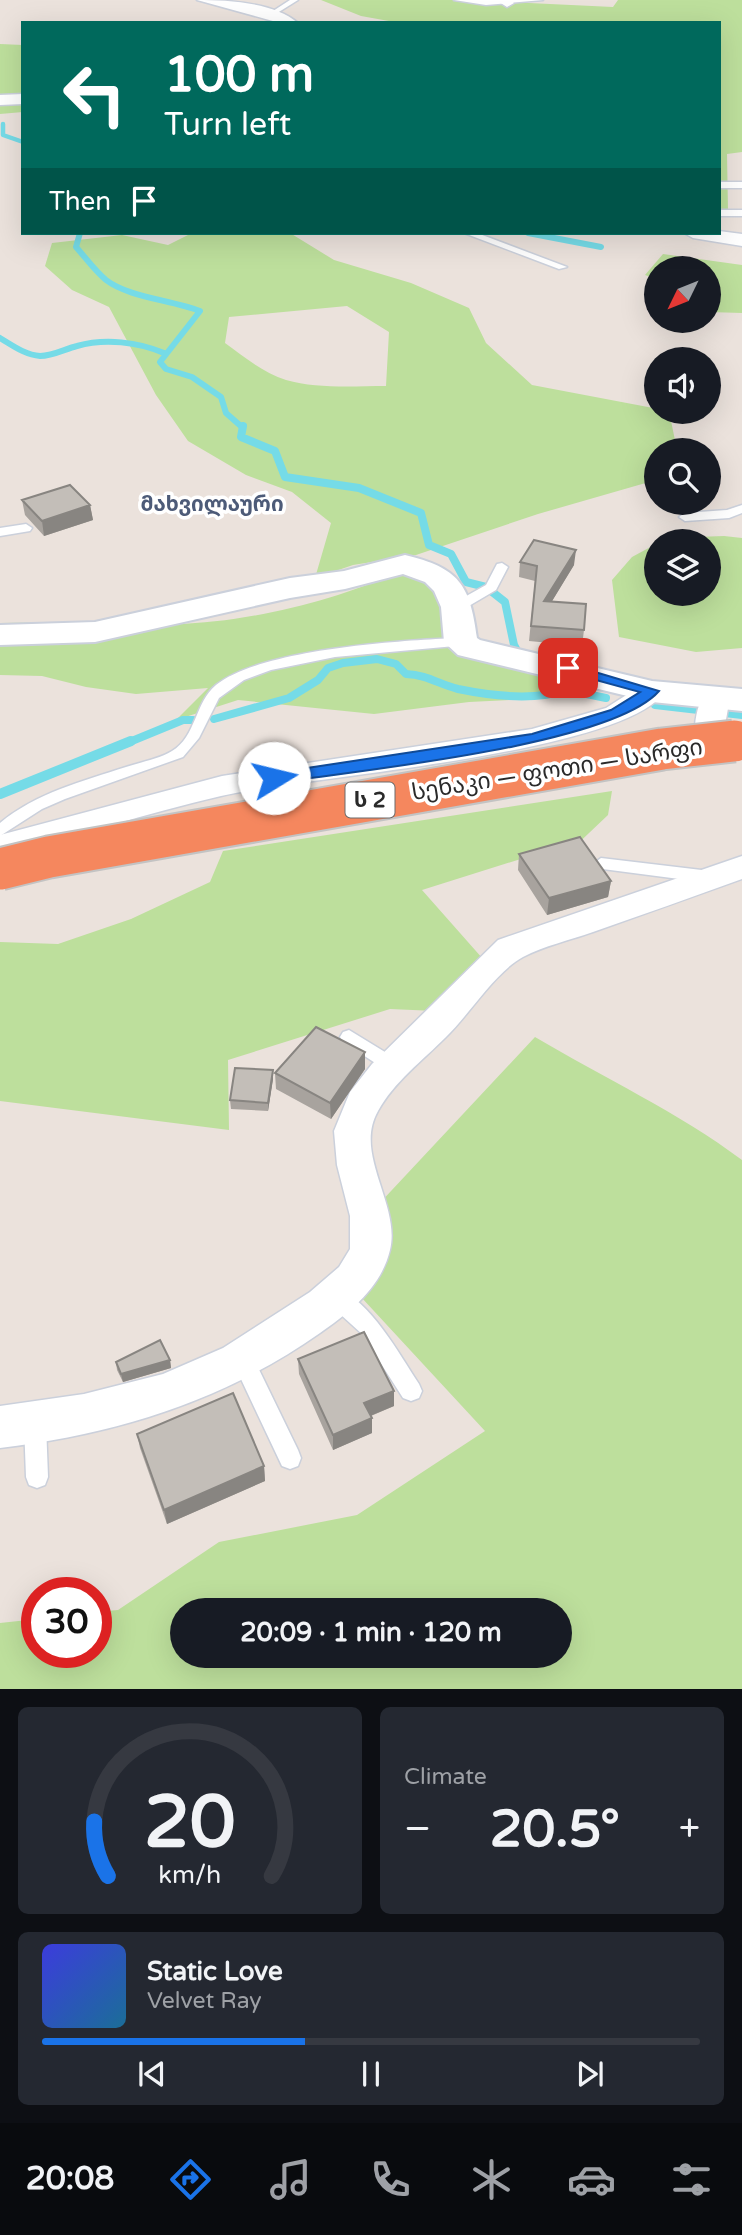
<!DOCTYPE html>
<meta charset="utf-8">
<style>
body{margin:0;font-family:"Varela Round","Noto Sans Georgian",sans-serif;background:#242831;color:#f1f3f6;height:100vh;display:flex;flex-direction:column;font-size:26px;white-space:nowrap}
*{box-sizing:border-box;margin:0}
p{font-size:23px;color:#9ea1a6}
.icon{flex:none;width:38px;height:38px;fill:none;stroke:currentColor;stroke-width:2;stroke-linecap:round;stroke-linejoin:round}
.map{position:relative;height:1689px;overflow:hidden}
.side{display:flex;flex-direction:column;gap:18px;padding:18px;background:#0d0f14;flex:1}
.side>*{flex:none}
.hud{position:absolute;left:21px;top:21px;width:700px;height:214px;border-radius:0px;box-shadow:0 7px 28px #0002;background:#00695c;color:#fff;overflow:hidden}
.needle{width:46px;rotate:227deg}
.controls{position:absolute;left:644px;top:256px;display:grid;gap:14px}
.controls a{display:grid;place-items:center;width:77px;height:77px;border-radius:50%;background:#171b24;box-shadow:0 7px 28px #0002;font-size:35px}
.speed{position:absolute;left:21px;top:1577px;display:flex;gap:14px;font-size:35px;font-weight:700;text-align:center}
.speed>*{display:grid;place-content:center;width:91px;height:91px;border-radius:50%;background:#171b24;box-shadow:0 7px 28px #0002;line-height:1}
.speed .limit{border:10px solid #d22;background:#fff;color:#111}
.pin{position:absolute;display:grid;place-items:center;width:60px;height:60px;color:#fff;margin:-30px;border-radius:14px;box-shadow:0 4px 10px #0006}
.me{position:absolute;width:77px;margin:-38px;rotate:81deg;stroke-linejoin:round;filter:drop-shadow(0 0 5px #0008)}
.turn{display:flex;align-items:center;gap:24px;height:147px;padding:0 28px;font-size:32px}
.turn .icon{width:91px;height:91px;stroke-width:2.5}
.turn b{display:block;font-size:49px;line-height:60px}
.then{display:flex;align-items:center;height:66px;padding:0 28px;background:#0003;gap:14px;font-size:26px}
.big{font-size:52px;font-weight:800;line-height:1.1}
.side .widget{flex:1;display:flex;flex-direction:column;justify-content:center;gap:10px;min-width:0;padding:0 24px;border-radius:10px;background:#242831}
.side .dial{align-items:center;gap:0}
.dial svg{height:182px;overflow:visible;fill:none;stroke:#363941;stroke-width:7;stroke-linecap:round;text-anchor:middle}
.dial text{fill:#f1f3f6;stroke:none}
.song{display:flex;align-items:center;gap:21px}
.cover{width:84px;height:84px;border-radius:10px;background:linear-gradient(135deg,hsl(240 70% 55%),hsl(200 70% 35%))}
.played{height:7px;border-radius:4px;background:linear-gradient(90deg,#1a73e8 40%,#363941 40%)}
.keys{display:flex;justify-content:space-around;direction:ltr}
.heat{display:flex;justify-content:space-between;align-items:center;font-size:38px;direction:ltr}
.side .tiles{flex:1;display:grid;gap:18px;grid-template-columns:1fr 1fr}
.widget:last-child{grid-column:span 2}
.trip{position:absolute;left:170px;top:1598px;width:402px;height:70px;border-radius:35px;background:#171b24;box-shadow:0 7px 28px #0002;font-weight:800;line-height:70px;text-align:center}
.tabs{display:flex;height:112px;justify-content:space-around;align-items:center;background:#090b0e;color:#9ea1a6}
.tabs .icon{width:49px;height:49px}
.tabs .active{color:#1a73e8}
.tabs b{font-size:32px;color:#f1f3f6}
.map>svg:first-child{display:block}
</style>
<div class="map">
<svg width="742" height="1689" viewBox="0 0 742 1689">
<rect width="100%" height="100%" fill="#ebe2dc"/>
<path fill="#bddf9c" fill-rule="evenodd" d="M321,0H467L613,7L618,0H742V152L727,154L728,210L719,213V23H400L361,16Z
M0,44L23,45V112L0,114Z
M192,233H290L334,260L411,283L469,308L486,343L532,385L669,411L677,450H656V480L538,514L416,555L353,565L315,578L331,523L292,492L246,475L188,441L156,395L109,307L72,290L45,266L52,243L122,235L168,245ZM347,306L389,332L386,386C354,386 317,389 286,380C264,373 244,357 225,343L229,317Z
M663,254L742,265V313L709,312V268H656V279L645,275Z
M724,536L742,538V648L696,652L619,637L612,580L632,557L656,544V593H709V541H663L669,538Z
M395,573L420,575L438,583L461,642L554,667L549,698L469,702L374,714L238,700L176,720L208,688L136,694L86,687L42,676L0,675V623C59,621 118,625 177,624C242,623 336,601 395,573Z
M612,791L608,815L569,852H543L422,890L498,976L458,1012L390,1009L228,1060L229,1130L0,1101V942L58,944L131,919L210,882L223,851Z
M535,1037C604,1078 678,1112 742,1160V1689H0V1623L37,1619V1652H96V1612L118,1610L219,1542L357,1515L485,1431L361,1297L377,1206ZM182,1610H560V1656H182Z"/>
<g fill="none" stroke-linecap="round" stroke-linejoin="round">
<path stroke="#75dbe7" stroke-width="4.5" d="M3,124V135L23,142"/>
<path stroke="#75dbe7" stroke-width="6" d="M80,233L76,247C85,257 95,271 106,280C128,297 171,300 200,311L160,362L166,369L192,377L221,397L226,413L243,428
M528,233L601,247
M0,338C12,345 25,355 40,356C53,356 65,349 77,346C105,338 138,342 164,353"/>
<path stroke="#75dbe7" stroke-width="8" d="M243,426L241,437L275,451L285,477L359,488L421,513L429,545L451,554L466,582L486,587L505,602L514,645L521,658
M539,670L567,690L606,698
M655,705L742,715
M214,719L289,698L318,680L328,668L343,663L377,659L396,664L406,674C428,675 438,684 458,689C492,696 534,701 567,690
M127,743L183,720H193"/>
<path stroke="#75dbe7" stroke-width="10" d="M0,794L131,741"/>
<g stroke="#cbd0db" stroke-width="3">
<path id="lane" d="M290,0H298L274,15H270V13Z
M454,0H543L486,5Z
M719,182H742V188H719Z
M719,210H742V216H719Z
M464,233H477L567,267L559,269Z
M742,505V513L729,518L685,521L679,517L685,513L727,510Z
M26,524L32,528L30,531L0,536V528Z
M502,563L508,567L496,590L462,610H452V604L486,585L497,564Z
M461,638L468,642L466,645L335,657L271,670L244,680L219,698L199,738L183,757L65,799L42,809L0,836V823C36,793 83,781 126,767C141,762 159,759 172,751C196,737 195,702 216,685C261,649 403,640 461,638Z
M601,858L710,871L718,877L710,883L595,868L593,864Z
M349,1030L398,1060L401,1065L398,1070L392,1072L386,1070L343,1042L340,1037L343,1032Z
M336,1288C371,1301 399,1354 419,1384L422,1391L419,1398L411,1401L403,1398L362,1334L329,1304L326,1297L329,1290Z
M243,1350L251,1353L298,1450L301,1458L298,1466L290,1469L282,1466L232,1360L235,1353Z
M35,1413L43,1417L46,1424L48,1477L45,1485L37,1488L29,1485L26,1477L24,1424L27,1417Z"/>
</g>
<g stroke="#cbd0db" stroke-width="3">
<path id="street" d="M197,0C227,0 274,2 298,23H280Z
M496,0H511L514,3L507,7Z
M23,94V104L0,105V95Z
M719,231L742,234V246L693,238L684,233Z
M652,682L662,685L666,691C622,755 306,776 221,796C147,813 73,837 0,857V835L222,776L532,729L606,708L642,685Z
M716,688L726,691L730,697L724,731L742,739V755L712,751L695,735C694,720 698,703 706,691Z
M742,856V879C692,897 642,915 593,932C570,940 544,946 523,957C495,972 469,1015 446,1037C423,1060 394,1082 378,1111C353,1154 401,1205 390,1250C381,1288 350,1312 320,1333C223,1401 117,1434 0,1448V1406L84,1394L163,1374L223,1348L310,1292L339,1267L350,1249V1216L337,1165L334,1131L350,1092L372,1064L498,940Z"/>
</g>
<g stroke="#cbd0db" stroke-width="4">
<path id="secondary" d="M405,555C459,568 470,584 477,638L480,640L652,681L742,689V711L652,702L458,655L444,642L441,607L434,591L425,582L403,574L345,589L290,598L95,642L0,645V625L95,622L290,578L344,571Z"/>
</g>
<use href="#lane" fill="#fff" fill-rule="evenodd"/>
<use href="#street" fill="#fff" fill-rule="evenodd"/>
<use href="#secondary" fill="#fff" fill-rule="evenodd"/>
<g stroke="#c3c3c3" stroke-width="34" stroke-linecap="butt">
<path id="highway-bridge-far1" d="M718,743L742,740"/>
</g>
<g stroke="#c3c3c3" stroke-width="45" stroke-linecap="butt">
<path id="highway-bridge" d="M0,869L49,857L662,749L734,741"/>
</g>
<use href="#highway-bridge-far1" stroke="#f5875e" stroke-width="32"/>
<use href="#highway-bridge" stroke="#f5875e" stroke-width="41"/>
</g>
<path fill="#a8a39e" d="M22,500L90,505L93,520L44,536L25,515Z
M520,562L574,565L552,601L584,630L582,646L529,641L535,581L519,577Z
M519,854L611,881L608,897L547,915L518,870Z
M365,1052V1069L331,1119L276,1089L275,1073Z
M273,1070V1079L268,1111L231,1109L230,1100Z
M298,1359L394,1391V1406L371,1416L372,1418V1433L333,1450L299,1374Z
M170,1360L171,1368L123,1382L117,1370L116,1362Z
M137,1434L264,1466L265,1481L167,1524L140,1448Z"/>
<path fill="#888581" d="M90,505L93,520L44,536L42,521Z
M576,550L574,565L543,616L544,601Z
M611,881L608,897L547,915L549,898Z
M365,1052V1069L331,1119L330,1103Z
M273,1070V1079L268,1111V1103Z
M170,1360L171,1368L123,1382L121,1374Z
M394,1391V1406L365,1418L364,1403Z
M372,1418V1433L333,1450V1435Z
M264,1466L265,1481L167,1524L164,1510Z"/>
<path fill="#c3beb8" stroke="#888581" stroke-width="2" d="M70,485L90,505L42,521L22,500Z
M534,540L576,550L544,601L586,604L584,630L531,626L537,566L520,562Z
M580,837L611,881L549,898L519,854Z
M316,1027L365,1052L330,1103L275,1073Z
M235,1068L273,1070L268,1103L230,1100Z
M364,1332L394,1391L364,1403L372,1418L333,1435L298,1359Z
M160,1340L170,1360L121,1374L116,1362Z
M233,1393L264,1466L164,1510L137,1434Z"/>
<path fill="#1a73e8" stroke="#114b97" stroke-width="2" d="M568,664L659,691C611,746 354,771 274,783L266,778L274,773L532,734L611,710L640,692L563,671V665Z"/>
<g text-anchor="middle" stroke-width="7" stroke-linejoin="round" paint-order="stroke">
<g font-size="21" font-weight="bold" fill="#4d5b78" stroke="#fff">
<text x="212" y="511">მახვილაური</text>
</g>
<rect fill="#fff" stroke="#6a6a6a" stroke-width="2" x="345.5" y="782.5" width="49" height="35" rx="5"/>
<g font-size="21" font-weight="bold" fill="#2a2a2a">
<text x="370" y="807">ს 2</text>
</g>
<g font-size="23" fill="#2a2a2a" stroke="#fff">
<text transform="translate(557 769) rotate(-9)" y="8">სენაკი — ფოთი — სარფი</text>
</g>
</g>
</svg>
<div class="controls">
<a><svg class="needle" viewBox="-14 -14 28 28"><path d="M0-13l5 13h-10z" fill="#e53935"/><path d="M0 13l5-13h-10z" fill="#9ea1a6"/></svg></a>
<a><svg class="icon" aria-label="sound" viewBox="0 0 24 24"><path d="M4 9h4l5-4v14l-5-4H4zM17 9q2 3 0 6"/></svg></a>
<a><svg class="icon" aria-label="search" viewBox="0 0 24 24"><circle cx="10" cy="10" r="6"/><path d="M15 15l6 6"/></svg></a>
<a><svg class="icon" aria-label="layers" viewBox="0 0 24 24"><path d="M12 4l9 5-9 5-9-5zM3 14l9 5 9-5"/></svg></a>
</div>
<div class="speed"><div class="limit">30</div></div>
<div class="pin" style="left:568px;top:668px;background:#d93025"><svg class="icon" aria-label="arrive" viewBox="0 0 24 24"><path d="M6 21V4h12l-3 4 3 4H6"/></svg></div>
<svg class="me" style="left:274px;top:778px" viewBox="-20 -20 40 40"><circle r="19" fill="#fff"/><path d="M0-13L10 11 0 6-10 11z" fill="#1a73e8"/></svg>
<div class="trip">20:09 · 1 min · 120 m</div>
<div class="hud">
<div class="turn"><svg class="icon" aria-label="left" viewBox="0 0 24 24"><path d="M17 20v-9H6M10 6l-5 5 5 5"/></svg><div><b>100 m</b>Turn left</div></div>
<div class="then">Then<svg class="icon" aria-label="arrive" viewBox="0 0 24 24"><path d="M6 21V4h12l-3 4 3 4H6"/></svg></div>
</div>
</div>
<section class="side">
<div class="tiles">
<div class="widget dial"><svg viewBox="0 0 100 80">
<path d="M14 69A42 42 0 1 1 86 69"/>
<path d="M14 69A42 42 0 0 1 8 45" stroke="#1a73e8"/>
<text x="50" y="56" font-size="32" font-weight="700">20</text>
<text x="50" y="72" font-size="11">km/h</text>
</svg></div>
<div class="widget"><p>Climate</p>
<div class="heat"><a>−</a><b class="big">20.5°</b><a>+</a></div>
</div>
<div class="widget">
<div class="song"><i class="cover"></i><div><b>Static Love</b><p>Velvet Ray</p></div></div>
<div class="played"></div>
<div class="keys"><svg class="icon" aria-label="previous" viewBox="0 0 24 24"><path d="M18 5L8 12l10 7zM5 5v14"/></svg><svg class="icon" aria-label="pause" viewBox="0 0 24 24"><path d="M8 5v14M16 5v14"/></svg><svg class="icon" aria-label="next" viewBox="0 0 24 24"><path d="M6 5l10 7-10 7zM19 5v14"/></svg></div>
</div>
</div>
</section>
<nav class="tabs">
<b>20:08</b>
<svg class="icon active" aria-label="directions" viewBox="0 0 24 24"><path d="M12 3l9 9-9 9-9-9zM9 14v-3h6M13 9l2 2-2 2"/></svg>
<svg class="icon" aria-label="music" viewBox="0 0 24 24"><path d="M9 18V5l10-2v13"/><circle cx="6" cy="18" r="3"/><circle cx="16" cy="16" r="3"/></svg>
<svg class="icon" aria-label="phone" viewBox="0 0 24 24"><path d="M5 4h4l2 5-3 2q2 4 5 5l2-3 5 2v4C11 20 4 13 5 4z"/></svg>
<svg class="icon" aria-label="climate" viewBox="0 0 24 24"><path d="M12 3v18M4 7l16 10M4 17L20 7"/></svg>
<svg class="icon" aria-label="car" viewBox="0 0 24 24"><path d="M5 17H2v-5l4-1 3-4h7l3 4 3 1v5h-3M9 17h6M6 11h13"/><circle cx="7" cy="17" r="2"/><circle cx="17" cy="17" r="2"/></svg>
<svg class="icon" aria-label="filters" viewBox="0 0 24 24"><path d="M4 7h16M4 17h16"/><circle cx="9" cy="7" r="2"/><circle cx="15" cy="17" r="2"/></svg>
</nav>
